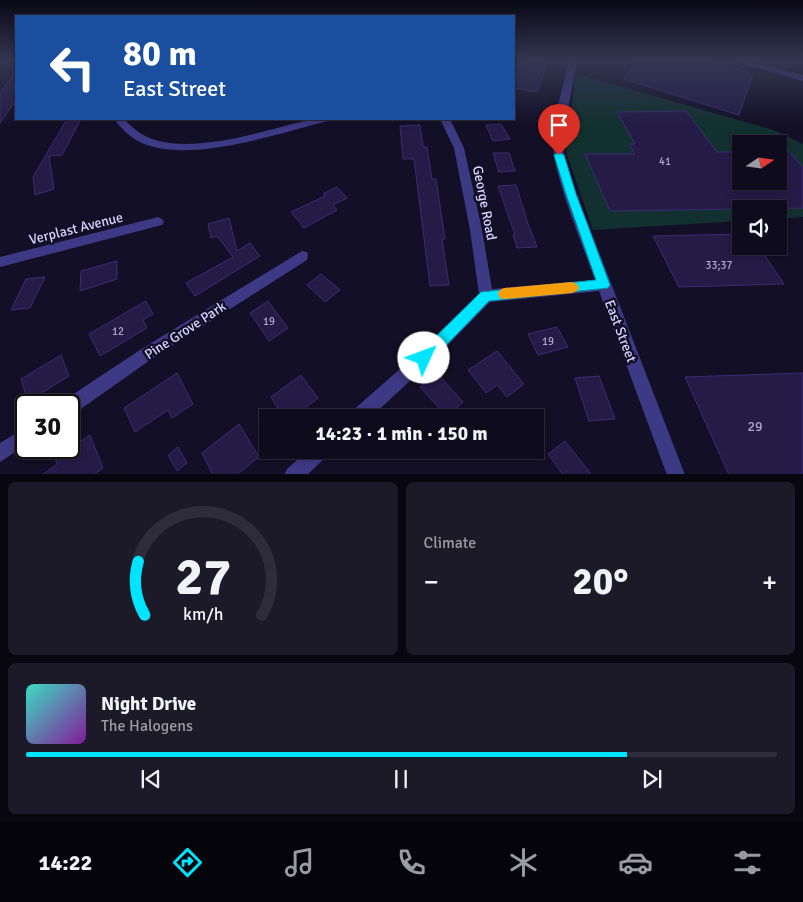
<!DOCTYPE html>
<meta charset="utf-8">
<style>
body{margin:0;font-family:Signika,sans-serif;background:#1c1929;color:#f1f3f6;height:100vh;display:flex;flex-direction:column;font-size:19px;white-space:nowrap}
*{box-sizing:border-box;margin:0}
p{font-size:16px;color:#9b9ba3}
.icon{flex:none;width:28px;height:28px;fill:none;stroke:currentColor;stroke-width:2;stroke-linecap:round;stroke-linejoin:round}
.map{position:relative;height:474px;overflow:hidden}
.side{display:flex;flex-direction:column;gap:8px;padding:8px;background:#08060f;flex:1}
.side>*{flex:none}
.banner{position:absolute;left:15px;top:15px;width:500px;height:105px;border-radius:0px;box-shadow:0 2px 8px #0003,0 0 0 1px #2e2b3b;background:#1a4fa0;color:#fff;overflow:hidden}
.needle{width:32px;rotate:77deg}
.fabs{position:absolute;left:732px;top:135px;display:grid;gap:10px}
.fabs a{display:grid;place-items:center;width:55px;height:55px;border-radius:0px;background:#0e0b1c;box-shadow:0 2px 8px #0003,0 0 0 1px #2e2b3b;font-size:25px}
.speed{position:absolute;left:15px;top:394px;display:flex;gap:10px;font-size:25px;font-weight:700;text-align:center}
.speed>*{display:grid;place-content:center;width:65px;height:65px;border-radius:50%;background:#0e0b1c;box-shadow:0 2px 8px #0003,0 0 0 1px #2e2b3b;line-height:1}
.speed .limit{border:2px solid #111;border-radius:8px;background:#fff;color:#111}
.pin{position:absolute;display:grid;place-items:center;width:42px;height:42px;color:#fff;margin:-51px -21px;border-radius:50% 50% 50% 0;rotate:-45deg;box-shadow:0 0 5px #0007}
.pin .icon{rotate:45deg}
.me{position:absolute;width:55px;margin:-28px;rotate:47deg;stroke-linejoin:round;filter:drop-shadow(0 0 4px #0008)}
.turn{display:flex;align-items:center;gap:18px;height:105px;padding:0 25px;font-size:22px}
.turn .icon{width:65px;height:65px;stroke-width:2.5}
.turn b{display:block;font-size:35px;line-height:42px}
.big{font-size:38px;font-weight:800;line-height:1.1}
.side .card{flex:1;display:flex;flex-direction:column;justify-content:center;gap:8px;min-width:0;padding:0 18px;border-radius:8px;background:#1c1929}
.side .dial{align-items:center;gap:0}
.dial svg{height:130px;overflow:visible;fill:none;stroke:#2e2b3b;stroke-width:7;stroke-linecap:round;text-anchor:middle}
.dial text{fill:#f1f3f6;stroke:none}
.song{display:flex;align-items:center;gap:15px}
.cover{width:60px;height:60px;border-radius:8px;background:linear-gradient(135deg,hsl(170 70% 55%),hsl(290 70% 35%))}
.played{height:5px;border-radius:2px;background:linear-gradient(90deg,#00e5ff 80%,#2e2b3b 80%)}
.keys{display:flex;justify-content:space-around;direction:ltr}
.heat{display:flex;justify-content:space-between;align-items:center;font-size:28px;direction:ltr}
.side .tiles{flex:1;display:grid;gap:8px;grid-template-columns:1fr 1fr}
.card:last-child{grid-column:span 2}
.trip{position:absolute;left:259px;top:409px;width:285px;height:50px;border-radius:0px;background:#0e0b1c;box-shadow:0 2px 8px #0003,0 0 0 1px #2e2b3b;font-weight:800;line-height:50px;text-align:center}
.menu{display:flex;height:80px;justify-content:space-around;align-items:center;background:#06040b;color:#9b9ba3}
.menu .icon{width:35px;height:35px}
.menu .active{color:#00e5ff}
.menu b{font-size:22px;color:#f1f3f6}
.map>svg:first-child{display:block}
</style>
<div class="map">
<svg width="803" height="475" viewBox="0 0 803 475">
<rect width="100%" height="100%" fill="#130f26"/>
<path fill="#12302f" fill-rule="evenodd" d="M576,74L774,130L803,144V217L779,219V209H741V221L593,230L566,152ZM741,144H779V181H741Z"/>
<path fill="#241b47" stroke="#3b2d73" d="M514,60H529L547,63L537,92L514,88Z
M637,60H701L753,74L739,115L624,79Z
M16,71V100L0,123V92Z
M686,111L717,152H741V181H779V151H788L803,167V208L610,211L585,154H635L629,144H635L617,112Z
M67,119H81L62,155L49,156L54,189L35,195L33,177Z
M501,124L510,139L493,141L486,125Z
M420,125L423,147H427L432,179H436L445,239H442L449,285L430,286L414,159H403L400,126Z
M493,153H509L515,171L499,172Z
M516,185L528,224L537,247L517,248L513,235H515L498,186Z
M337,187L347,198L333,205L337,210L304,228L291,212L325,196L323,194Z
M229,218L237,251L250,243L260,256L195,296L186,283L233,257L217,236L211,238L208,224Z
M741,234V246H758L784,284L679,287L653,236Z
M117,261V279L80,291L81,271Z
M321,274L340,290L325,302L307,285Z
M45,277L30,308L11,310L26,279Z
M146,301L153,314L143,320L147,328L100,356L89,334Z
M268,301L288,328L269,341L250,313Z
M557,327L568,347L538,355L528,334Z
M497,351L524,384L507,397L497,385L486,393L468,370Z
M61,355L69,376L28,401L21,379Z
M177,373L193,404L172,418L168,410L135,432L124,408Z
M437,373L463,402L447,417L420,387Z
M803,373V475H729L685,377Z
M301,375L318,398L293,418H284L271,397Z
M599,376L615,419L589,421L575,378Z
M239,424L259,457L236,475H213L202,453Z
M90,435L103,468L94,475H42L57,464L55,458Z
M565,441L592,475H563L548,454Z
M178,447L187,463L177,471L168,455Z"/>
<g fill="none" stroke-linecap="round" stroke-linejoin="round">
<path fill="#3d3a85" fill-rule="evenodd" d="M0,60H6L0,65Z
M569,60H577L563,136L564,155L577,195L685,475H667L599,291L490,302L442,351L370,418H349L351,412L432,341L479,294L470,230L454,148L440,119H450L464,148L482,230L492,289L595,280C583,245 550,170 553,136C555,111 564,85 569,60Z
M730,60H743L803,75V81Z
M114,119H124C130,125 137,132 145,136C181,154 243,137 281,127C297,123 313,118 330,119L328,121C279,133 183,167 136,140C128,135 120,127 114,119Z
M158,217L162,219L164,222L162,225L0,267V257Z
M302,251L307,252L308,256L307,260L153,358L75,413L69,415V405H62L63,401L143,348Z
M26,427V445L0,462V443Z
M308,450H330L327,456L307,475H284L287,469Z"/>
</g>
<linearGradient id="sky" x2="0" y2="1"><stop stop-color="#0a0815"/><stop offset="0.48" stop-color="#333752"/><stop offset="1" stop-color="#333752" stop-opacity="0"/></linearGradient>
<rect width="803" height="126" fill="url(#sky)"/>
<path fill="#00e5ff" stroke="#0095a6" d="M559,152L564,155L576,194L610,285L608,288L489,301L429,363L424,365L419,363L417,358L419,353L481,292L596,280L566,194L554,155Z"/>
<path fill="#f59e0b" d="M572,282L577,284L579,288L577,291L572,293L504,299L500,298L498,294L500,290L504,288Z"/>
<g text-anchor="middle" stroke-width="5" stroke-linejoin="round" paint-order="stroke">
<g font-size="11" fill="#aca6d1">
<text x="665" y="165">41</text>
<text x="719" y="269">33;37</text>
<text x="269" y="325">19</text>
<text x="118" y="335">12</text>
<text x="548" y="345">19</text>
</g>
<g font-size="14" fill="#d9d4ff" stroke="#130f26">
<text transform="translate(485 203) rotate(79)" y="5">George Road</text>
<text transform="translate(76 228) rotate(-14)" y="5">Verplast Avenue</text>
<text transform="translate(185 330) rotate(-33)" y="5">Pine Grove Park</text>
<text transform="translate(621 331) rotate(69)" y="5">East Street</text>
</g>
<g font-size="14" fill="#aca6d1">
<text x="755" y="431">29</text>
</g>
</g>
</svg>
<div class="fabs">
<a><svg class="needle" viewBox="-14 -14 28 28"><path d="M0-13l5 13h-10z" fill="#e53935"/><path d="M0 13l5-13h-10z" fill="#9b9ba3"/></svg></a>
<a><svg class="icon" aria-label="sound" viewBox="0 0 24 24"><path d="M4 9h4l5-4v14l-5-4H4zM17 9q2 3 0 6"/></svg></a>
</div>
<div class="speed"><div class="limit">30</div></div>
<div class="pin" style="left:559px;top:155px;background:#d93025"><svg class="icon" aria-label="arrive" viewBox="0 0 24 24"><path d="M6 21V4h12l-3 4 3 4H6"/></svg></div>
<svg class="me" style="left:424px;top:358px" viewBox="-20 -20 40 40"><circle r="19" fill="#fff"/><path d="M0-13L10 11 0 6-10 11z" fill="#00e5ff"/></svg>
<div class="trip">14:23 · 1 min · 150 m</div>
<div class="banner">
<div class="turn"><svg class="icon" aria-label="left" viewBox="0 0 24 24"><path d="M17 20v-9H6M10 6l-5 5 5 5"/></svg><div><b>80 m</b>East Street</div></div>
</div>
</div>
<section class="side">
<div class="tiles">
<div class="card dial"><svg viewBox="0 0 100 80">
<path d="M14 69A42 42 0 1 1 86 69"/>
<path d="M14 69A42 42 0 0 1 10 36" stroke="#00e5ff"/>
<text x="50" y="56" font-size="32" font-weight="700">27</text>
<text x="50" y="72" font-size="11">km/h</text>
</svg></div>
<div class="card"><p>Climate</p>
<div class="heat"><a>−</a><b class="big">20°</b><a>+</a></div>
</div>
<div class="card">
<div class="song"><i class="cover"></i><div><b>Night Drive</b><p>The Halogens</p></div></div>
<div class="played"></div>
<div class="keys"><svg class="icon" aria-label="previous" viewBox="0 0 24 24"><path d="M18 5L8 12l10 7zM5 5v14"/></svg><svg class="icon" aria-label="pause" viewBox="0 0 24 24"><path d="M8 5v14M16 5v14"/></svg><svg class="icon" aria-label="next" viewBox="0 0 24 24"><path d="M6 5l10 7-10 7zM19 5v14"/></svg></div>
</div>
</div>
</section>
<nav class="menu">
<b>14:22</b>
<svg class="icon active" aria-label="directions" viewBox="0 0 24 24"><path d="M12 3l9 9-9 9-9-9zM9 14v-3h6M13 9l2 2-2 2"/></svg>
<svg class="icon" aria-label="music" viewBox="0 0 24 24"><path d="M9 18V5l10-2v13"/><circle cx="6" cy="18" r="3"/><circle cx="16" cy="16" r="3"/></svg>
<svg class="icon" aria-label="phone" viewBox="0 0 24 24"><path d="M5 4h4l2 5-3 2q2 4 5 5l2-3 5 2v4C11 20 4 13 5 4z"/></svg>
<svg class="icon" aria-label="climate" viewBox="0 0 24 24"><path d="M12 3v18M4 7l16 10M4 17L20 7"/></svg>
<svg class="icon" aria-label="car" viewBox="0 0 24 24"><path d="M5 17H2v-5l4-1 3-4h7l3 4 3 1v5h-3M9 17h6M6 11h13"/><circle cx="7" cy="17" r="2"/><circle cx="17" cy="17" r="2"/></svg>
<svg class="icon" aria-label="filters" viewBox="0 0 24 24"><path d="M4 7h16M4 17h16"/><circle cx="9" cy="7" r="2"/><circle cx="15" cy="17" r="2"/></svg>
</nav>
